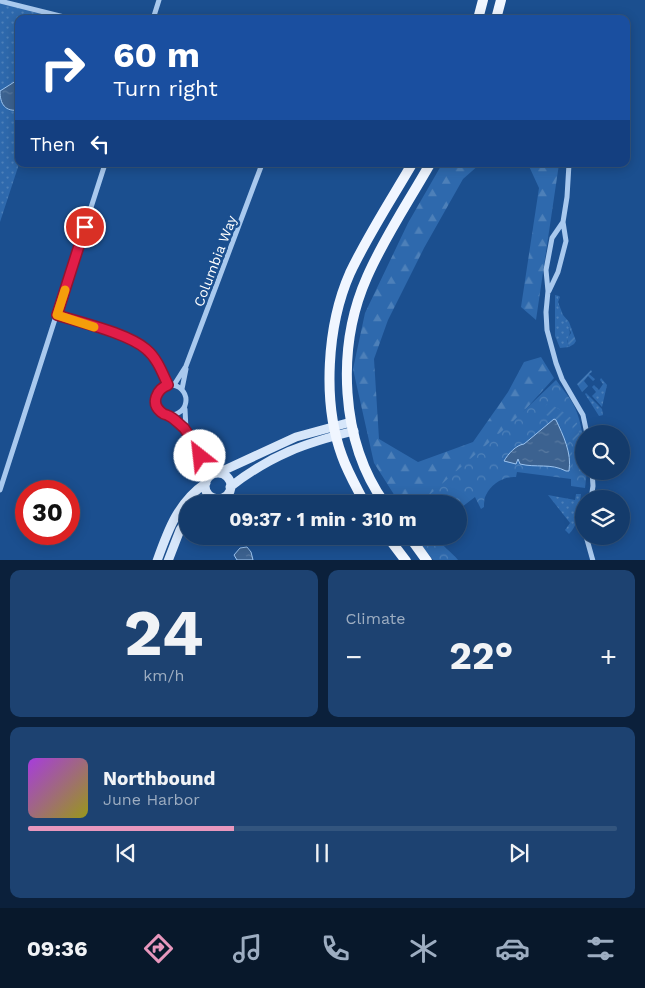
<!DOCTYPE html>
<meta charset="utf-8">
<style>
body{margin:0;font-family:"Work Sans",sans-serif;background:#1d4271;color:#f1f3f6;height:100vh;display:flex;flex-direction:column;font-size:19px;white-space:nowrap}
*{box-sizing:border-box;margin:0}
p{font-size:16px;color:#9dadc1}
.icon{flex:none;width:28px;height:28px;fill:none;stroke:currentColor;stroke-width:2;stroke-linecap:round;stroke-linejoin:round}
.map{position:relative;height:560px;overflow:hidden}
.details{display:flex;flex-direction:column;gap:10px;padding:10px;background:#0b203b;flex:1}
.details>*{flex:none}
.guide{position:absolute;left:15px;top:15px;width:615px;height:152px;border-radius:10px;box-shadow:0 2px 12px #0003,0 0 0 1px #33557e;background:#1a4fa0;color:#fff;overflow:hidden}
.fabs{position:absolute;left:575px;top:425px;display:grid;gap:10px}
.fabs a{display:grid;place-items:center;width:55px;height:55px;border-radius:50%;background:#143b6b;box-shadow:0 2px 12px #0003,0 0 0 1px #33557e;font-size:25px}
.speed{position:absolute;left:15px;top:480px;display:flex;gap:10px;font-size:25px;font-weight:700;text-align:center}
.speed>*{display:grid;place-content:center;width:65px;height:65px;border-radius:50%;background:#143b6b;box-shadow:0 2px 12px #0003,0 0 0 1px #33557e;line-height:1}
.speed .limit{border:8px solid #d22;background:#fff;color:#111}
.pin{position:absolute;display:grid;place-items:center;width:42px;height:42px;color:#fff;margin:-21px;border:2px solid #fff;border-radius:50%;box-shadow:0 1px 5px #0007}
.me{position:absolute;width:55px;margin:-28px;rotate:331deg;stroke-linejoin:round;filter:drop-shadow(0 0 4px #0008)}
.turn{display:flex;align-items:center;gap:18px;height:105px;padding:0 15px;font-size:22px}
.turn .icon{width:65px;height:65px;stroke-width:2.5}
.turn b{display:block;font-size:35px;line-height:42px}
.then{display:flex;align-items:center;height:48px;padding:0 15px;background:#0003;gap:10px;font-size:19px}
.big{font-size:38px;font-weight:700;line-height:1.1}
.details .tile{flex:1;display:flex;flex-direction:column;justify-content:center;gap:8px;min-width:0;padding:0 18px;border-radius:10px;background:#1d4271}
.details .dial{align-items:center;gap:0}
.dial b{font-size:65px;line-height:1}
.song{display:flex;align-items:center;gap:15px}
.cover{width:60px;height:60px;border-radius:8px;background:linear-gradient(135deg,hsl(280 70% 55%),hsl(60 70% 35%))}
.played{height:5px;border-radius:2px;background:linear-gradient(90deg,#e797bd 35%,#33557e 35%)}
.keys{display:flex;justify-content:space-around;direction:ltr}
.heat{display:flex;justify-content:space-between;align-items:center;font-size:28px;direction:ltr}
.details .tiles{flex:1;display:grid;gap:10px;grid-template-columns:1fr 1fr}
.tile:last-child{grid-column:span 2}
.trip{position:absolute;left:179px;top:495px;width:288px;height:50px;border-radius:25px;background:#143b6b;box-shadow:0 2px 12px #0003,0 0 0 1px #33557e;font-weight:700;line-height:50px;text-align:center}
.dock{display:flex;height:80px;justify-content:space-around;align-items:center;background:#08182b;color:#9dadc1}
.dock .icon{width:35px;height:35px}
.dock .on{color:#e797bd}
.dock b{font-size:22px;color:#f1f3f6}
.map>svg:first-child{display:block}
</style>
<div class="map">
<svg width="645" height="561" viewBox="0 0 645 561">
<defs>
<pattern id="grass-dots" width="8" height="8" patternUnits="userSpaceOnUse" patternTransform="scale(1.25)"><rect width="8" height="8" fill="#2e69ad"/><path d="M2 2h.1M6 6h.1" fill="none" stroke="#4d80b9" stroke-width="1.8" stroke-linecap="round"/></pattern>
<pattern id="forest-firs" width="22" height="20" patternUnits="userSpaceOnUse" patternTransform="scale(1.25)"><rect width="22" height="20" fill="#2e69ad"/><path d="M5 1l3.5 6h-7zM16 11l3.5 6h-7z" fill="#4d80b9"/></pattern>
<pattern id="park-crowns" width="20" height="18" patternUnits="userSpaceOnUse" patternTransform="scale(1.25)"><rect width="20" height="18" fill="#2e69ad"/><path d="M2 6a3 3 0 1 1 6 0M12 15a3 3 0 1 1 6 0" fill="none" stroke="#4d80b9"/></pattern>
<pattern id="garden-furrows" width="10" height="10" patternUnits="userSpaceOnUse" patternTransform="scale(1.25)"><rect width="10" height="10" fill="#2e69ad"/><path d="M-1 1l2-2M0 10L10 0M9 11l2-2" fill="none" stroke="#4d80b9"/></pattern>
<pattern id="water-ripples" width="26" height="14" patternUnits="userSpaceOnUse" patternTransform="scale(1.25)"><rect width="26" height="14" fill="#3c6290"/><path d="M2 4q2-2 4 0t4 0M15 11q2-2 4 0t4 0" fill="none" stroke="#597aa1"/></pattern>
</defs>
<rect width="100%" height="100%" fill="#1b4f8f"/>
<path fill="url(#grass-dots)" d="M0,1L65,19H19V164L0,222Z
M555,295L559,296C553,313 578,325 567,340L569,347L560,348L555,336Z
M601,378L607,385L602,407L592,396L596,392L592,387L594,385L599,390L603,384L600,380Z
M586,393L602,409L603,415L599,416L585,394Z
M576,494H581C579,507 579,525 569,534L565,530L570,523L548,495L575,500Z"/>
<path fill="url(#forest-firs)" d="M442,164H480L463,179L424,248L388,320L374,359L379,439L418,462L473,442L508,392L524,362L541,357L554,378L525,410L449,504H400L374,463L353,369L365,313L408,223Z
M528,164H559L536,320L521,307L539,188Z"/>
<path fill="url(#park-crowns)" d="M556,380C561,387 567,394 572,402C584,423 584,448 584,471H587L585,488L571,486V479L517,472L516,477C504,476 491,484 486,495C484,498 484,503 484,507L481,509L475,497L458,510V504H419L510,424Z
M414,536H437C440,545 452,552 458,560H433Z"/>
<path fill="url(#garden-furrows)" d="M559,296L560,297L558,302L563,315L569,322L576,341L574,344L569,347L567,339L571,333C568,321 554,310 559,296Z
M591,370L592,372L589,374L595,379L593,381L588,376L584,381L588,386L582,392L577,384Z
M547,404C554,404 572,418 577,423L584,457V473L579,471L576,450L572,438L573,437C574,415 566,424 553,419C549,417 545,414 542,412Z
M568,438L572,449L573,473L569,471L570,464L564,439Z"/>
<path fill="url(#water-ripples)" stroke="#9cc4f0" d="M19,79V110C5,112 0,104 0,91Z
M554,419L556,420C563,435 572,453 569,471H566C551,463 536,468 520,464L518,459L516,464L504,461C508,454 516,445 524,444Z
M247,547L251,552L253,560H237L234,555L240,548Z"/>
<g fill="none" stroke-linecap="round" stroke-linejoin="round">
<path stroke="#a9c9ee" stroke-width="5" d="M0,1L72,19
M153,19L159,0
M563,222L552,238L546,270L548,291L546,312L547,330L556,363L562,379L583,415L587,434
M549,291L558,272L566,241L563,222L567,197L569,164
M57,315C81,322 132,334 149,352C158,361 163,373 168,385
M156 400a15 15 0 1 1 30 0a15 15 0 1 1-30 0Z
M174,385L186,366L262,164
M182,389L186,369
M185,409L186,430
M169,416C190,432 200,454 207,479
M202,458L215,473
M0,490L105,164
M230,490L233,504
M218,498L224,504
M591,499L593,486L592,471
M586,536L593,561"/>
<path stroke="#d6e6fa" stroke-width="9" d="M218,473L296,437L351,422
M205 486a13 13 0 1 1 26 0a13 13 0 1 1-26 0Z
M230,487C271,455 305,443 354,431
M205,504L214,498
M157,561C168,530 178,502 206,483
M168,561L180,530L188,518"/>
<path stroke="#f0f6ff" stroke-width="10" d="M478,19L483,0
M496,19L501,0
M365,504C357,488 348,473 342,456C322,402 327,325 350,273C368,235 391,200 412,164
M385,504C340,441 336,347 367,277C384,238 409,201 430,164
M387,536L406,561
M409,536L427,561"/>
</g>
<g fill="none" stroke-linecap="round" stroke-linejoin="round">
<g stroke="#92132f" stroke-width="12">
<path id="route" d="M85,227L57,315C82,323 127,333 146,349C157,358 162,372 168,385C157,389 150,403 161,412C166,416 163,413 169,416C174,418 179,424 184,428C190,436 195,447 200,456"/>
</g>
<use href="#route" stroke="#e11d48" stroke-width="9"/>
<path stroke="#f59e0b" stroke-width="9" d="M65,290L57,315L94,327"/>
</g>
<g text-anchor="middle" stroke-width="5" stroke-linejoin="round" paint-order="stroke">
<g font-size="14" fill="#fff" stroke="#1b4f8f">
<text transform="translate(215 261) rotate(-69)" y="5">Columbia Way</text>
</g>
</g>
</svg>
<div class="fabs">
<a><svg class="icon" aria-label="search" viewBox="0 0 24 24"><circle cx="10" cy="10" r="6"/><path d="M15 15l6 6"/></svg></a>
<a><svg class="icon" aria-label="layers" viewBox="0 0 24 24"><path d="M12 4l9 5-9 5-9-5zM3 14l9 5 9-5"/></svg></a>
</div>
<div class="speed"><div class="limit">30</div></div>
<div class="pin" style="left:85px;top:227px;background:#d93025"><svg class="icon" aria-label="arrive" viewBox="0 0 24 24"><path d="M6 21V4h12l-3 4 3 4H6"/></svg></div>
<svg class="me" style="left:200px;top:456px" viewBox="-20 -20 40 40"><circle r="19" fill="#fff"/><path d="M0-13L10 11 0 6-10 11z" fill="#e11d48"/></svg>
<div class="trip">09:37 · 1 min · 310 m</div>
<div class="guide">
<div class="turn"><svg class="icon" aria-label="right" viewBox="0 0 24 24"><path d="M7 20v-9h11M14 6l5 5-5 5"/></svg><div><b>60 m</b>Turn right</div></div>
<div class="then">Then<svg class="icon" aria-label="left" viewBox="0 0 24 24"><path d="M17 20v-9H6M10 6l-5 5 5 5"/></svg></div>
</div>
</div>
<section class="details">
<div class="tiles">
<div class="tile dial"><b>24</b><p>km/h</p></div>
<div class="tile"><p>Climate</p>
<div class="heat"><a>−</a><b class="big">22°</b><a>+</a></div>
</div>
<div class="tile">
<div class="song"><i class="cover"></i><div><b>Northbound</b><p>June Harbor</p></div></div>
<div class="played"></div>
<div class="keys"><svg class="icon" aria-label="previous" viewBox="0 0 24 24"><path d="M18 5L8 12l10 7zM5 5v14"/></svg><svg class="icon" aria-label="pause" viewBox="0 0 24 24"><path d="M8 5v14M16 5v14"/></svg><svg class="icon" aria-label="next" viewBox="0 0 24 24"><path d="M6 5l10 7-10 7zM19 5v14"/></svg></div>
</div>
</div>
</section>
<nav class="dock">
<b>09:36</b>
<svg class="icon on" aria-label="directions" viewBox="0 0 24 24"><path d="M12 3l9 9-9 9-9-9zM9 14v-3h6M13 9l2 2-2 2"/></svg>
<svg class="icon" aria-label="music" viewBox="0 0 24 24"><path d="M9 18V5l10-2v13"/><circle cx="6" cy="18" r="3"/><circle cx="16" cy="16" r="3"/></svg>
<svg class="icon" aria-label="phone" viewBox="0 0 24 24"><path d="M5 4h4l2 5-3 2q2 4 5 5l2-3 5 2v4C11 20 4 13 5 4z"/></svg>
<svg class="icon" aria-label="climate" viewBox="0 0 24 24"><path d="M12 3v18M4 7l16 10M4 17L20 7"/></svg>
<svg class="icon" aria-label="car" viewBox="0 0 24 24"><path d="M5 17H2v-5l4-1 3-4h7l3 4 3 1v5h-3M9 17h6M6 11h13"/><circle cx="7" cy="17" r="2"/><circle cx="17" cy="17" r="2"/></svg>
<svg class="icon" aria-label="filters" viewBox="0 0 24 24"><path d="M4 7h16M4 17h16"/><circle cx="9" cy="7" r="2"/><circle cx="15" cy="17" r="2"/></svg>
</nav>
